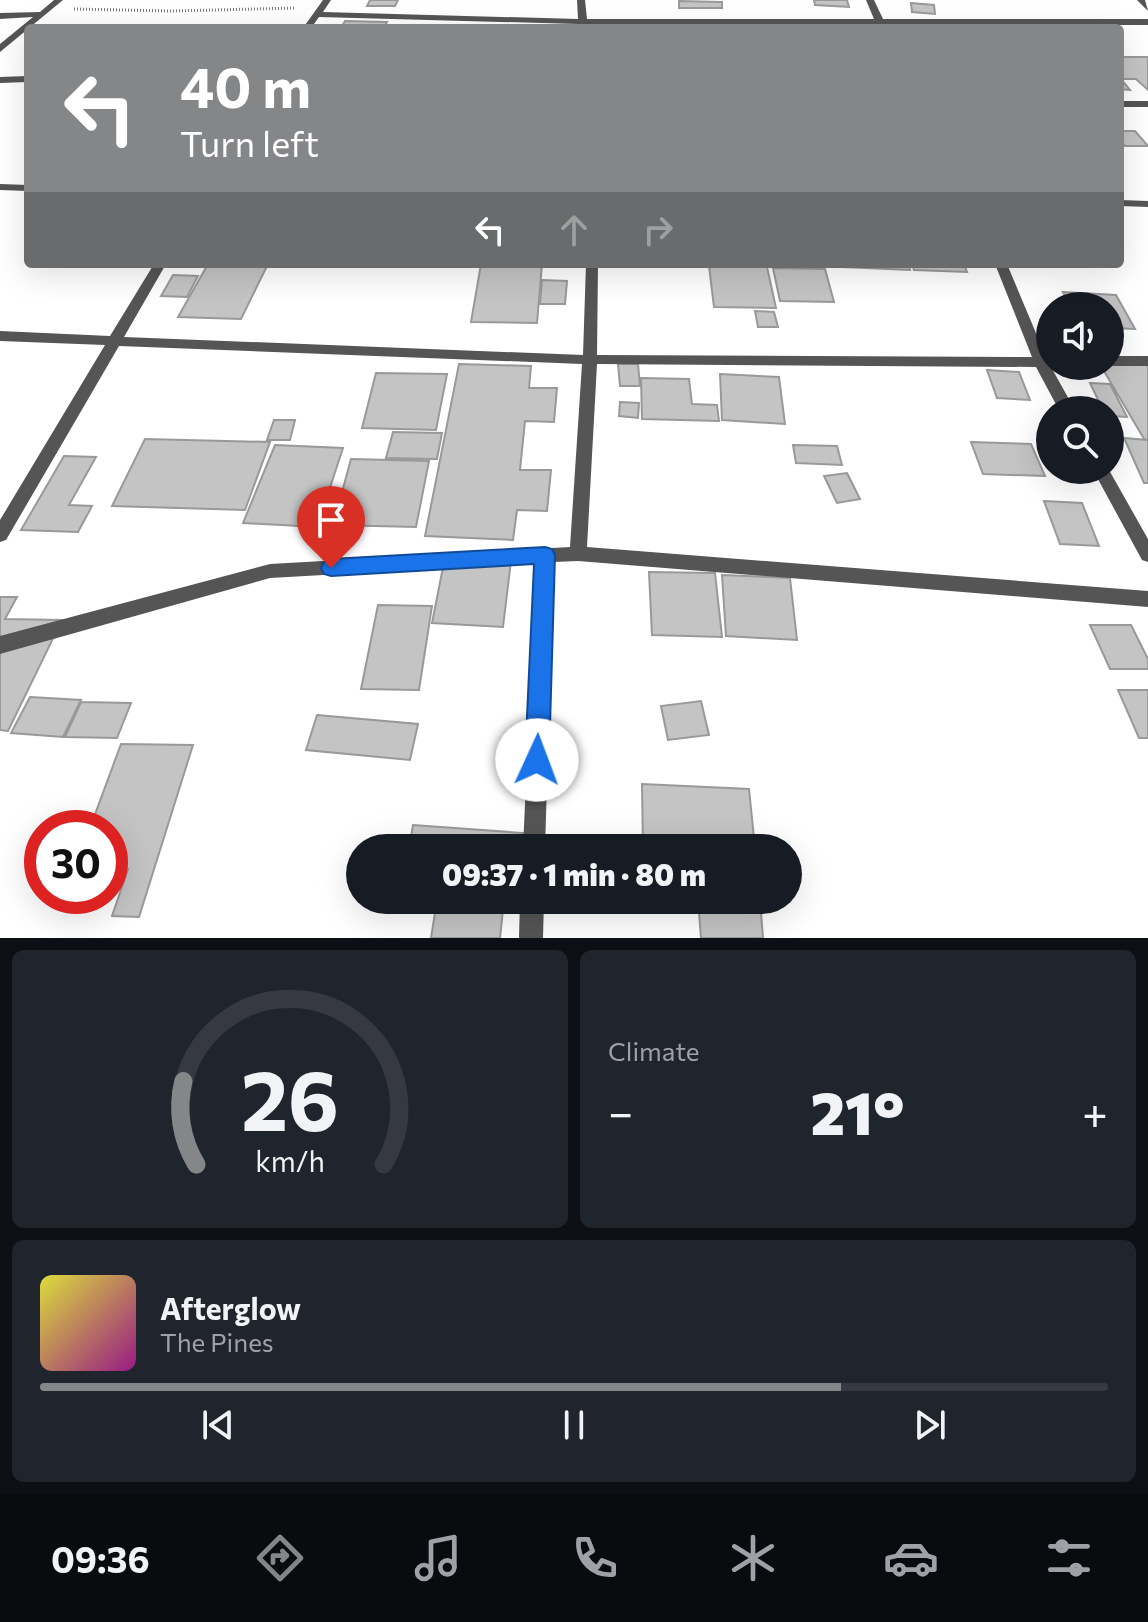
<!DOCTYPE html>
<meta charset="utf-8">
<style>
body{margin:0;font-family:Commissioner,sans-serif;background:#20242c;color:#f1f3f6;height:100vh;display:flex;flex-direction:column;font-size:30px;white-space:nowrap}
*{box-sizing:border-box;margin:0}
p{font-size:26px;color:#9ea1a6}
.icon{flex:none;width:44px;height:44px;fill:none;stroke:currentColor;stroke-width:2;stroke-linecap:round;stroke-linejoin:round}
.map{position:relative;height:938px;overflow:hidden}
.sheet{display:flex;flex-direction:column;gap:12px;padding:12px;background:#0d0f14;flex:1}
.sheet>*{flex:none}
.guide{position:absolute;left:24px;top:24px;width:1100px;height:244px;border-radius:8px;box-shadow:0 8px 32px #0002;background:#858687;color:#fff;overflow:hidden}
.buttons{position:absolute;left:1036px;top:292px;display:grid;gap:16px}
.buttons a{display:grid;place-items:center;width:88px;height:88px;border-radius:50%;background:#171b24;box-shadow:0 8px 32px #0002;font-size:40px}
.speed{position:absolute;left:24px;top:810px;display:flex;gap:16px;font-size:40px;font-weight:700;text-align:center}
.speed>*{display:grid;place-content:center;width:104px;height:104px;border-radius:50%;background:#171b24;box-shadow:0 8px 32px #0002;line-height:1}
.speed .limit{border:12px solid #d22;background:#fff;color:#111}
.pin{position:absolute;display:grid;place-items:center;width:68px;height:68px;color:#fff;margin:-82px -34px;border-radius:50% 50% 50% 0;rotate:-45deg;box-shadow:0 0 8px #0007}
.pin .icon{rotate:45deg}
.me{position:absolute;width:88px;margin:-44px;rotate:2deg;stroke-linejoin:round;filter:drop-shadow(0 0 6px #0008)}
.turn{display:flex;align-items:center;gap:28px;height:168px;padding:0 24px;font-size:36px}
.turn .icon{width:104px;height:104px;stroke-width:2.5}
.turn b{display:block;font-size:56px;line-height:68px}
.lanes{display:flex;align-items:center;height:76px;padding:0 24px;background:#0003;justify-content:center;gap:40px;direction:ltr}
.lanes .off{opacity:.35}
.big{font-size:60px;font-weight:800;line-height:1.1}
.sheet .tile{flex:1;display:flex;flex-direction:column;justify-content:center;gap:12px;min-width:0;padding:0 28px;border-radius:12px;background:#20242c}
.sheet .dial{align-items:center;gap:0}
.dial svg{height:208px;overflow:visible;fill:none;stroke:#363941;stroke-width:7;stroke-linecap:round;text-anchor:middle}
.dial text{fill:#f1f3f6;stroke:none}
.song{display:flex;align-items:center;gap:24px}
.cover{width:96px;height:96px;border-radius:12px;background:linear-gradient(135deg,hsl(60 70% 55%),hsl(310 70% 35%))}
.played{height:8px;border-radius:4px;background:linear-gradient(90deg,#858687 75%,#363941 75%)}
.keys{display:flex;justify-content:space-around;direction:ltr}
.heat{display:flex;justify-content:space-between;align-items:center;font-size:44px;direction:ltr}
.sheet .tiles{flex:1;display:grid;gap:12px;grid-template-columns:1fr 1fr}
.tile:last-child{grid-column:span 2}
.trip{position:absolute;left:346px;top:834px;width:456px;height:80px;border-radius:40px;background:#171b24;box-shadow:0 8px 32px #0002;font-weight:800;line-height:80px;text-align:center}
.dock{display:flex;height:128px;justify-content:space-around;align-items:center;background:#090b0e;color:#9ea1a6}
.dock .icon{width:56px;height:56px}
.dock .active{color:#858687}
.dock b{font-size:36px;color:#f1f3f6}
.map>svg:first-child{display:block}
</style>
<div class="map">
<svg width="1148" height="938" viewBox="0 0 1148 938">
<rect width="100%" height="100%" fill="#fff"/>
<path fill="#c4c4c4" stroke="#999" stroke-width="2" d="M370,0H398L395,6H367Z
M814,0H847L849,7L815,5Z
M679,1L722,2V8H679Z
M911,3L934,5L935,14L912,12Z
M345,21L387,22L384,28H341Z
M1120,57H1148V90L1136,79H1121L1130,90L1120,89Z
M1120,131H1135L1148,146H1125L1120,140Z
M208,264H268L241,319L178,317Z
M481,264H542L537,323L471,322Z
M841,264H908L910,270L842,267Z
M912,264H964L967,272L914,270Z
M709,266L767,267L776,308L714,307Z
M773,268L825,269L834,302L780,301Z
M173,275L198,276L187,297L161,296Z
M542,280L567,281L565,304H540Z
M1063,292L1116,295L1135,329L1110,328V306H1070Z
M755,311L774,312L778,327H758Z
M1110,362H1148V440L1144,439L1101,366H1110Z
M459,364L531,366L529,388H557L554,422L525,421L520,470H551L547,511L517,510L513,540L425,536Z
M618,364H638L640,386H620Z
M987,370L1019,372L1030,400L997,398Z
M376,373L447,374L436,430L362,428Z
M720,374L779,377L785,424L722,420Z
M641,378L689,379L692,404L717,405L719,421L642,419Z
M1090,383L1110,384L1127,417L1110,416V410H1103Z
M620,402L639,403L638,418L619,416Z
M274,420H295L290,440H267Z
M393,432L442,433L437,459L386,458Z
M1124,438L1148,440V483H1144Z
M145,439L270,442L245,510L112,506Z
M971,442L1031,444L1045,476L983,474Z
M275,445L343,448L317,527L243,523Z
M793,445L837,446L842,465L796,463Z
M64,456L96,457L69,505L92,506L78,532L21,530Z
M351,459L429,461L416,527L333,525Z
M847,473L860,499L837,503L824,476Z
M1044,501L1082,503L1099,546L1060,544Z
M445,557L511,561L503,627L432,623Z
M649,572L715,573L722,637L652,635Z
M722,575L790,578L797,640L726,636Z
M0,597H17L5,619L62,620L8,731L0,730Z
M378,605L432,606L419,690L361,689Z
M1090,625H1131L1148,659V669H1110Z
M1118,690H1148V738H1139Z
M30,697L81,700L63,737L11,733Z
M701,701L709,735L668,740L661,706Z
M81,702L131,703L117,738L65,737Z
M317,715L418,724L410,760L306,750Z
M121,744L193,745L139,917L112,916L128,869H110V828H90Z
M642,784L749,789L755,848H643Z
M413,825L536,834L534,848H409Z
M437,900H504L500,938H431Z
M698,900H760L763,938H701Z"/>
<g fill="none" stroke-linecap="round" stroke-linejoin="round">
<path stroke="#777" stroke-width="3" stroke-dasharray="1 2" stroke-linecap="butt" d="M74,9L171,11L296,8"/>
<path fill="#555" fill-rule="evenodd" d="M54,0H63L0,52V44L33,17L0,19V13L40,12Z
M323,0H331L323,12L578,19L577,0H585L587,19H874L866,0H874L883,19H1148V25H885L886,28H878L876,25H587V28H579L578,24L319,17L311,28H303Z
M1137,0H1145L1148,11Z
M28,76V82L0,83V77Z
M1120,101H1148V107H1120Z
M0,184L28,185V191L0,190Z
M1120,200L1148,201V207L1120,206Z
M154,264H166L124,337L583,355L586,264H598L597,355L1032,357L995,264H1007L1046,357H1050V366H1053L1051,367L1075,410H1059L1036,367L597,364L587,547L1148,591V607L578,561L554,562L545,848H523L536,563L270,578L0,654V636L270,564L570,547L582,364L119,346L6,540L0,542V520L105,345L0,341V331L110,336Z
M1110,356H1148V366H1110Z
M1093,470H1109L1148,539V562L1142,560Z
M520,900H544L543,938H519Z"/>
</g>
<path fill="#1a73e8" stroke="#114b97" stroke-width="2" d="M545,547L552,549L555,555L549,760L546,769L537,772L529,769L525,760L534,564L331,576L324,574L321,568L324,562L331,559Z"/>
</svg>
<div class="buttons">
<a><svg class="icon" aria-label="sound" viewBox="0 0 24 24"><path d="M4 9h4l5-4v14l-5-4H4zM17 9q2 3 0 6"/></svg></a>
<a><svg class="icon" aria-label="search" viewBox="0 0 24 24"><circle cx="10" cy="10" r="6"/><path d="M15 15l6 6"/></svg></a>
</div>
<div class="speed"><div class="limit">30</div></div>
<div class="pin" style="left:331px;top:568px;background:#d93025"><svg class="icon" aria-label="arrive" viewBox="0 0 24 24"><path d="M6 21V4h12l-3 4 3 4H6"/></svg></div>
<svg class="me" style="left:537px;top:760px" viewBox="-20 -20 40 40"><circle r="19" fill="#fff"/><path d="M0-13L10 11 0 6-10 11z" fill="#1a73e8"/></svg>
<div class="trip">09:37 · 1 min · 80 m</div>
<div class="guide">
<div class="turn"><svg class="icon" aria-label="left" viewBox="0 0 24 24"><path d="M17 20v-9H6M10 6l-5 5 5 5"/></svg><div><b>40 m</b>Turn left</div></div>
<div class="lanes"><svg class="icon" aria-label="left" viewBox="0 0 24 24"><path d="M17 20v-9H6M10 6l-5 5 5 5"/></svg><svg class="icon off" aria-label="ahead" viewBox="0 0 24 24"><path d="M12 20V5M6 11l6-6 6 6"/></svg><svg class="icon off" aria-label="right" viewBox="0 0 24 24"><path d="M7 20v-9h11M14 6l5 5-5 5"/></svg></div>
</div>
</div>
<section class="sheet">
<div class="tiles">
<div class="tile dial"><svg viewBox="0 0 100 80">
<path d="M14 69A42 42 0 1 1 86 69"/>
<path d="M14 69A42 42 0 0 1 9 37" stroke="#858687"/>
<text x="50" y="56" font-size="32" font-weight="700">26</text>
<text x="50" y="72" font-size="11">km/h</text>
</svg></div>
<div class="tile"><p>Climate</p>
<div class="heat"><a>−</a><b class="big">21°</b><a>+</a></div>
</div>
<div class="tile">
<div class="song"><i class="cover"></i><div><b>Afterglow</b><p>The Pines</p></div></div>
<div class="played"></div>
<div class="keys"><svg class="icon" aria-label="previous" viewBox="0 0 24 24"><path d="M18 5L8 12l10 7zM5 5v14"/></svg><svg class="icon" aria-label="pause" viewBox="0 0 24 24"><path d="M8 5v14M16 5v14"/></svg><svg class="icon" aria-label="next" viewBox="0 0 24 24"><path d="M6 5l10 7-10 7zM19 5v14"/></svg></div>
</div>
</div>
</section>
<nav class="dock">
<b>09:36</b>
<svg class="icon active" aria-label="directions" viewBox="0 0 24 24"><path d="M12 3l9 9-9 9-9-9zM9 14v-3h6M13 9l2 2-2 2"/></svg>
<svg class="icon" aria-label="music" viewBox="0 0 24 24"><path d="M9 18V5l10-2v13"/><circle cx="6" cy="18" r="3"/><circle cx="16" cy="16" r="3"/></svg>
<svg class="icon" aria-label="phone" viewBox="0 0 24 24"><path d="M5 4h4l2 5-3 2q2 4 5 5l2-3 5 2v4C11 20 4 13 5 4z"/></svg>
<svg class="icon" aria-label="climate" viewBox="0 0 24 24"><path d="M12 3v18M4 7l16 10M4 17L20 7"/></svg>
<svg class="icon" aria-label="car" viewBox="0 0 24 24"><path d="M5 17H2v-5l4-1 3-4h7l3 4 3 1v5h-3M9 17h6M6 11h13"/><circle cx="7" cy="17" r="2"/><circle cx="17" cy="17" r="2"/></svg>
<svg class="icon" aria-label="filters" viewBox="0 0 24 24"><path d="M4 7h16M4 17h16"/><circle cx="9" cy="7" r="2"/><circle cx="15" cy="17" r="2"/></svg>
</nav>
